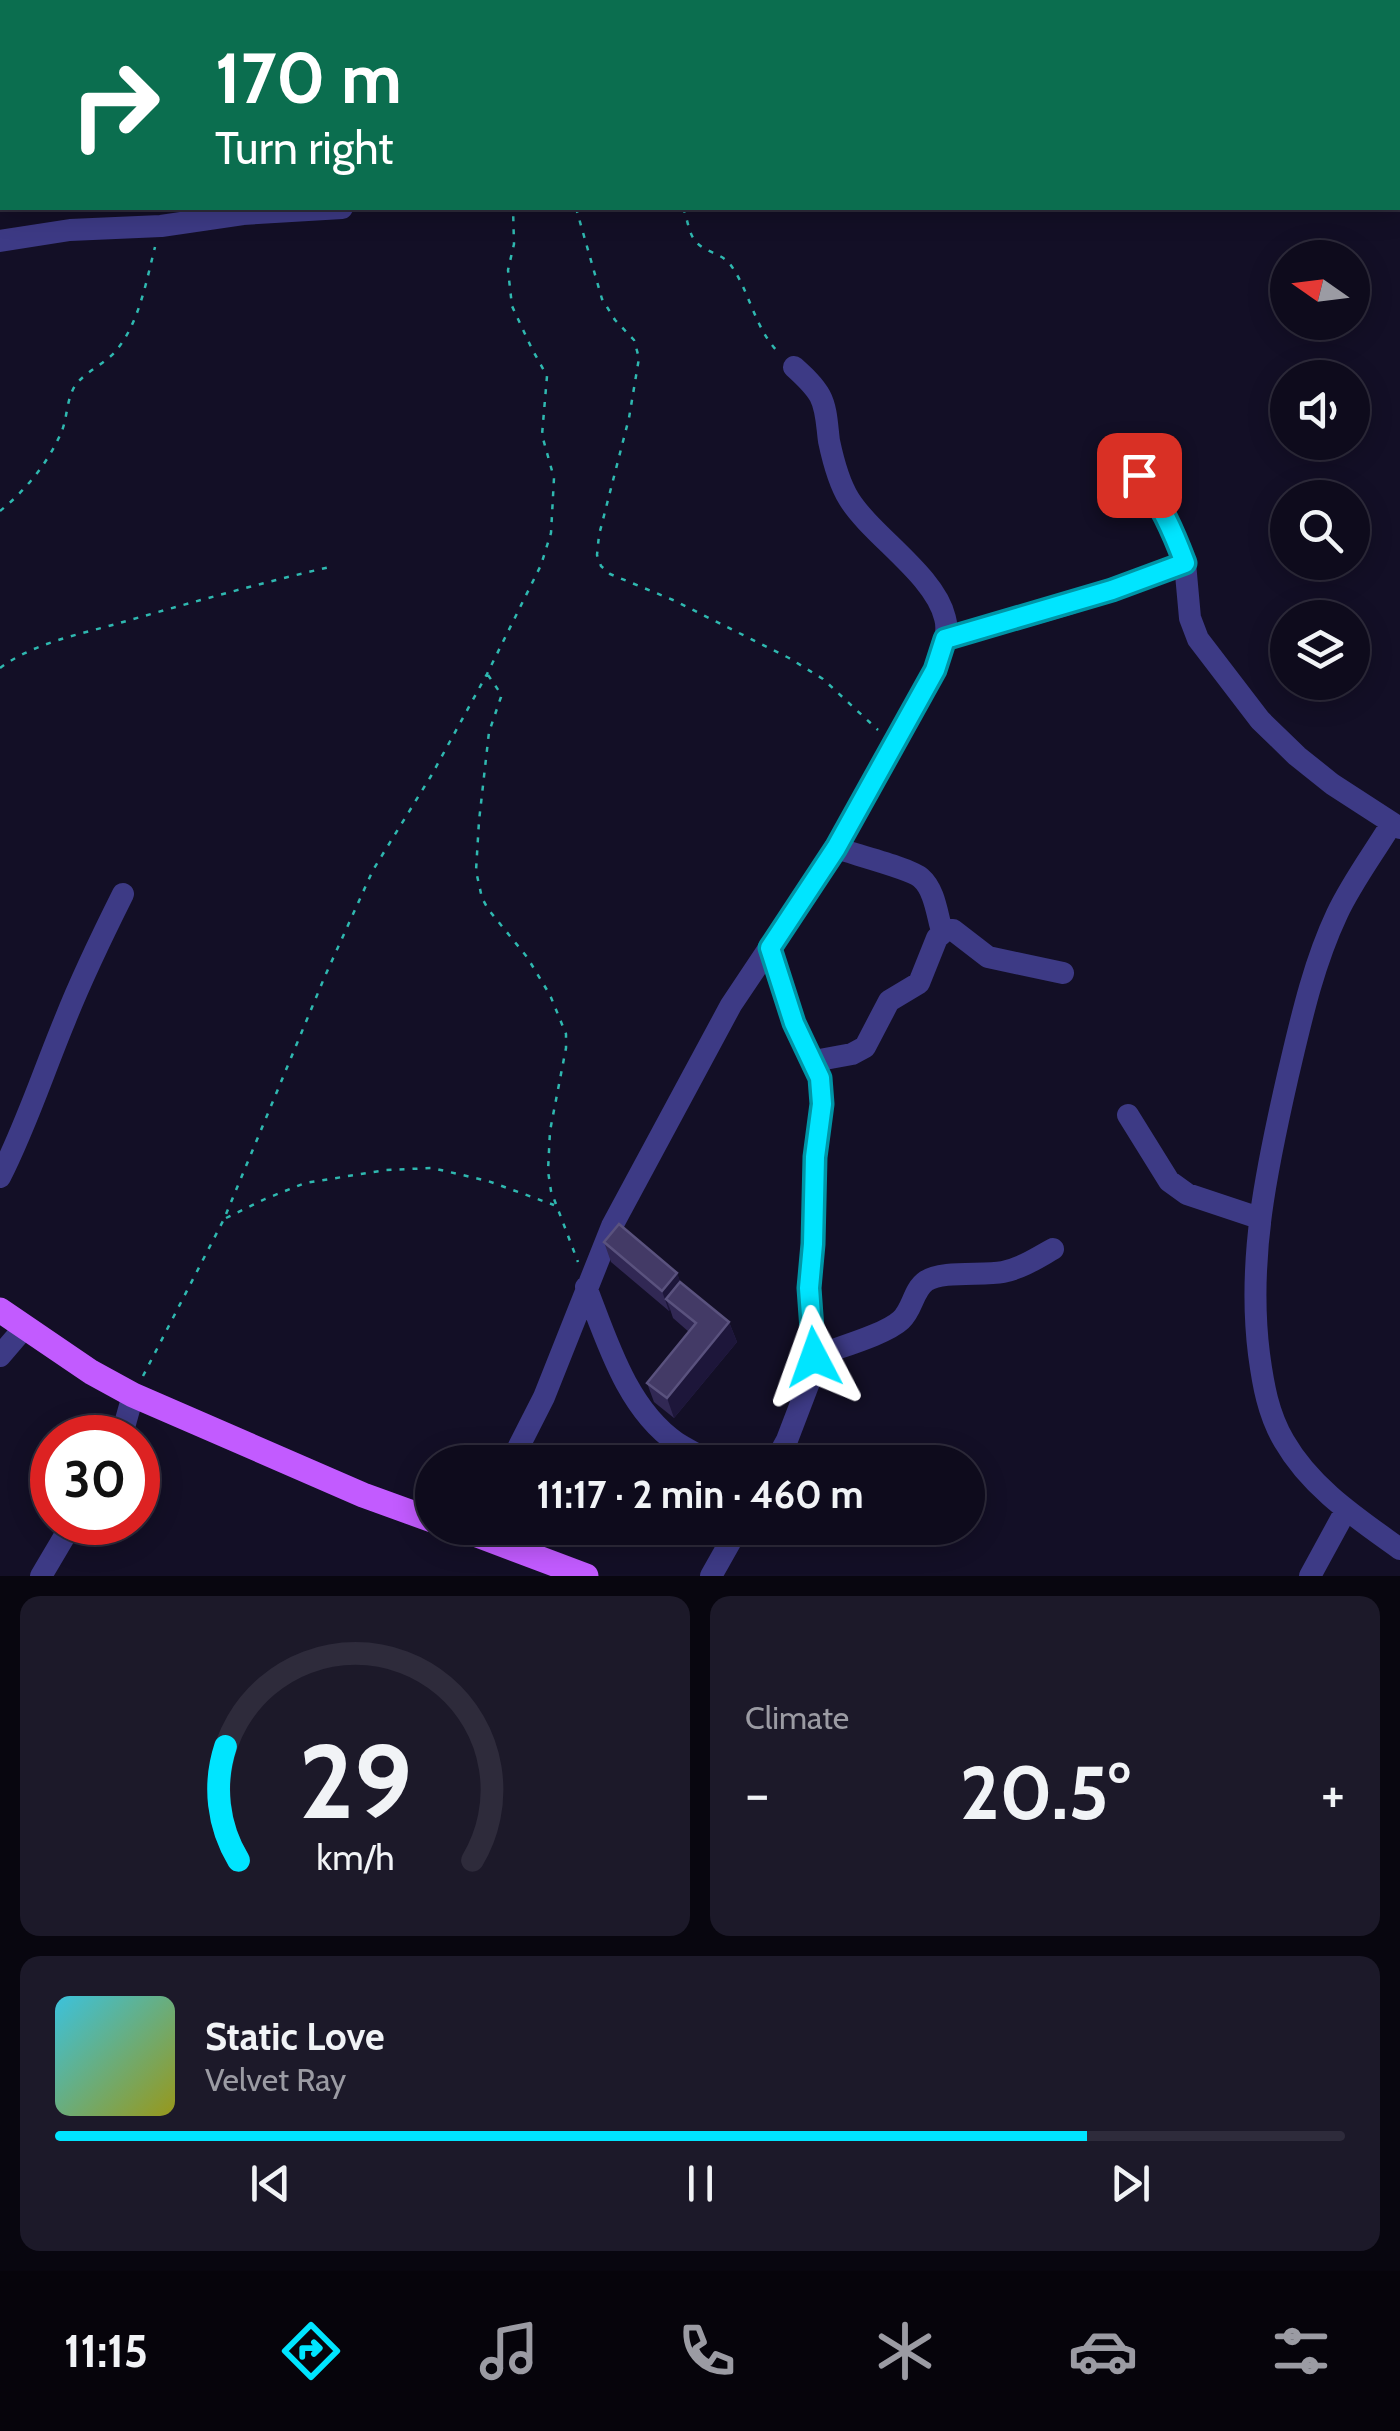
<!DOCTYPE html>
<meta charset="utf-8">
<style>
body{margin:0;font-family:Cabin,sans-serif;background:#1c1929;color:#f1f3f6;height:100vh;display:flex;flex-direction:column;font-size:38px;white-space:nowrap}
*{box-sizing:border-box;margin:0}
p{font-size:32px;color:#9b9ba3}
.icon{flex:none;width:55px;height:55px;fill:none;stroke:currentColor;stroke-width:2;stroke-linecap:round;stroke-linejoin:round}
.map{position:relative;height:1576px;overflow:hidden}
.sheet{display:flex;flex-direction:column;gap:20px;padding:20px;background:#08060f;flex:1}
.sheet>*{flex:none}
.banner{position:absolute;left:0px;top:0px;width:1400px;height:210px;box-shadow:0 5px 25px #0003,0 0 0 2px #2e2b3b;background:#0b6e4f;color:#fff;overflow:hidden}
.needle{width:65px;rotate:284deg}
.fabs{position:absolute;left:1270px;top:240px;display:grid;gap:20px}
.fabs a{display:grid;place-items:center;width:100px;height:100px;border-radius:50%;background:#0e0b1c;box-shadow:0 5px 25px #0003,0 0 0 2px #2e2b3b;font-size:50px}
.speed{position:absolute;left:30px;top:1415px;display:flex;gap:20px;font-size:50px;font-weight:700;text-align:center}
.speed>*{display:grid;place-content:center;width:130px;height:130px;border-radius:50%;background:#0e0b1c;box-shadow:0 5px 25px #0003,0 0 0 2px #2e2b3b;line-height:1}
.speed .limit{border:15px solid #d22;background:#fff;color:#111}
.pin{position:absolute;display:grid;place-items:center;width:85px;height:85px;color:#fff;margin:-42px;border-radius:20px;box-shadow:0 5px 15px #0006}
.me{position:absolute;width:110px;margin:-55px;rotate:356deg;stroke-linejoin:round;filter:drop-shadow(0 0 8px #0008)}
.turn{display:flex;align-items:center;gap:35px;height:210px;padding:0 50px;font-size:45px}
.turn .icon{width:130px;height:130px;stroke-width:2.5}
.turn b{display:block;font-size:70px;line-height:85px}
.big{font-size:75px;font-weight:800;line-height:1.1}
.sheet .tile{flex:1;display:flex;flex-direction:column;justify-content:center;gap:15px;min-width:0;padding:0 35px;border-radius:20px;background:#1c1929}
.sheet .dial{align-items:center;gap:0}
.dial svg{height:260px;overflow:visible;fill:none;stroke:#2e2b3b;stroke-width:7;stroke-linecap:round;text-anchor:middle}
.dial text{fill:#f1f3f6;stroke:none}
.song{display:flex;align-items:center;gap:30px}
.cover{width:120px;height:120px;border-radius:15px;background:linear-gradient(135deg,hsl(190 70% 55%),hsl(60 70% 35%))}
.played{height:10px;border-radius:5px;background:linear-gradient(90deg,#00e5ff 80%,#2e2b3b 80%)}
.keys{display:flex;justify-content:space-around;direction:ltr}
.heat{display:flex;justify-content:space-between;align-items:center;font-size:55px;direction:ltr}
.sheet .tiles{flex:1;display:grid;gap:20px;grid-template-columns:1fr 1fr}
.tile:last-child{grid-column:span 2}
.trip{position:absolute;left:415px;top:1445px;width:570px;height:100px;border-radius:50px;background:#0e0b1c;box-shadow:0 5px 25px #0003,0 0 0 2px #2e2b3b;font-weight:800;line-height:100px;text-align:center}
.menu{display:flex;height:160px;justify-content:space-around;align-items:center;background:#06040b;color:#9b9ba3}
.menu .icon{width:70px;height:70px}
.menu .active{color:#00e5ff}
.menu b{font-size:45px;color:#f1f3f6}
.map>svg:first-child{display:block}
</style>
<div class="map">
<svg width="1400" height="1576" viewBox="0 0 1400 1576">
<rect width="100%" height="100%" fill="#130f26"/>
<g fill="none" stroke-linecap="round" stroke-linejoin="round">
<path stroke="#2fb8b0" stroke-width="2.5" stroke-dasharray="5 8" stroke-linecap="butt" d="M576,208L602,299L615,320L634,340L639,358L629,418L599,535L597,555L601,566L610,574L673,600L789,658L823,679L878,730
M683,208C688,219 688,234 697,243C707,253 721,253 730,264C750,291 754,328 779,353
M0,511C25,491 48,463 61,433C68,418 66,395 78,382C88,371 103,364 114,353C139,325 146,282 155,247
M0,668C35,642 82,634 123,622C193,602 264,582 334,566
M488,675L501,694V697L489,732L479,821L476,871L482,898L488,909L527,957L550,995L566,1034V1048L550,1131L548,1171L551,1191L578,1262
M226,1218L265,1199L305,1183L386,1170L432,1168L488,1181L554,1205
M143,1376L224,1219L325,976L373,870L431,776L487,674L541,565L551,533L554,478L542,435L547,376L532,349L512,306L508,270L514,244L513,208"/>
<path stroke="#3d3a85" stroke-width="22" d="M550,0V2
M191,2L192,0
M284,2V0
M687,2L688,0
M0,241L70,230L161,226L243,214L342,208
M1125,454L1155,496L1173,531L1185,563L1190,618L1198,639L1260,720L1297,756L1332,784L1400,828
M945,639L1069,604L1185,563
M1392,823C1374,853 1352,882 1337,914C1313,965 1301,1020 1288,1075C1267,1167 1247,1259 1259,1354C1263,1384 1268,1414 1284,1441C1311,1488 1357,1518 1400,1549
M836,848C853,854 912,869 921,878C935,890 937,915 942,931
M770,947L794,1023L820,1078L822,1104L815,1157L813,1244L809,1288L814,1357L813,1372L787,1440L775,1462
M814,1061L852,1054L865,1047L889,1001L919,983L937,938L946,930H953L988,957L1063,973
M1128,1115L1169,1181L1187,1194L1259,1218
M0,1177C26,1126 43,1073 65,1020C82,977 102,936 123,894
M586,1287C607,1341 627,1409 677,1443C688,1450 700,1456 712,1462
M0,1356L24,1328
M814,1357C836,1348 885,1335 901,1320C913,1309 913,1290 926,1281C942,1270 983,1276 1003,1272C1022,1268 1037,1258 1053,1249
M121,1438L133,1395
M511,1462L544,1397L612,1226L731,1005L836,848L935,670C940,654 950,635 945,618C935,575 872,536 849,499C839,483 833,460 829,441C827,427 827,409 820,396C814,385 804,376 794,367
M41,1576L73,1522
M711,1576L738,1528
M1310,1576L1346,1510"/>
<path stroke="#c25bff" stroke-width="25" d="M0,1310L91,1372L133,1395L363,1495L432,1520
M459,1528L586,1576"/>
</g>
<path fill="#312854" d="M604,1242L677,1273L680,1282L729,1322L737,1342L674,1418L654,1402L647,1383L689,1332L673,1318L670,1309L669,1311L611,1262Z"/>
<path fill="#1d163a" d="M677,1273L684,1292L666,1299L670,1309L669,1311L662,1291Z
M729,1322L737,1342L674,1418L667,1398Z"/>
<path fill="#433a66" stroke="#5a527e" stroke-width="2.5" d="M619,1224L677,1273L662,1291L604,1242Z
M680,1282L729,1322L667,1398L647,1383L696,1323L666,1299Z"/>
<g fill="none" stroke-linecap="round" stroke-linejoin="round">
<g stroke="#0095a6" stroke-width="25">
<path id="route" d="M814,1357L809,1288L813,1244L815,1157L822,1104L820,1078L794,1023L770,948L836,848L935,670L945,639L1112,590L1185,563C1173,531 1160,502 1139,475"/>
</g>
<use href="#route" stroke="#00e5ff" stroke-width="18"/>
</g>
</svg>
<div class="fabs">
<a><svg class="needle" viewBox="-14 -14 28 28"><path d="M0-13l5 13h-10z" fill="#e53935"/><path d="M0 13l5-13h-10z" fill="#9b9ba3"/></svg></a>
<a><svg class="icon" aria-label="sound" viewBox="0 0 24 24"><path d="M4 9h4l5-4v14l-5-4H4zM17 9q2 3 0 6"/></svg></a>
<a><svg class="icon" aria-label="search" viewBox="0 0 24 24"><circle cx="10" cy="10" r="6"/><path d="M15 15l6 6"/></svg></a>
<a><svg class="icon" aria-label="layers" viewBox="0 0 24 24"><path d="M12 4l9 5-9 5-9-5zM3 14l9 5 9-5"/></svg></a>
</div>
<div class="speed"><div class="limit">30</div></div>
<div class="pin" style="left:1139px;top:475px;background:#d93025"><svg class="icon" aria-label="arrive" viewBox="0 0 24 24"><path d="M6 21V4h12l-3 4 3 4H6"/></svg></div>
<svg class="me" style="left:814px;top:1357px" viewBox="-20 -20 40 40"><path d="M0-17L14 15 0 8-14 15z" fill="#00e5ff" stroke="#fff" stroke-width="4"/></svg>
<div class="trip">11:17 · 2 min · 460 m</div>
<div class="banner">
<div class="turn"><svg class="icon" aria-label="right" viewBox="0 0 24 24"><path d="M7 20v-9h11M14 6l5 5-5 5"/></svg><div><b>170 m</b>Turn right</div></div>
</div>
</div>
<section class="sheet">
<div class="tiles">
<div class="tile dial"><svg viewBox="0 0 100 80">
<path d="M14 69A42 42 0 1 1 86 69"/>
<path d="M14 69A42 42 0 0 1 10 34" stroke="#00e5ff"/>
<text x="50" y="56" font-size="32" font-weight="700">29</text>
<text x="50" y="72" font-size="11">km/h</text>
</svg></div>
<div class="tile"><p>Climate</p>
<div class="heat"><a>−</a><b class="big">20.5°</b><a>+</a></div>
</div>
<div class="tile">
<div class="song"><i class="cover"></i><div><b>Static Love</b><p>Velvet Ray</p></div></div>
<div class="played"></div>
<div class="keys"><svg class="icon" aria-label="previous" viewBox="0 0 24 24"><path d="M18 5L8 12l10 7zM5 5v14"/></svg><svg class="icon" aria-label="pause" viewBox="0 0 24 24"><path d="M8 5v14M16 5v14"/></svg><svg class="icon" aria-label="next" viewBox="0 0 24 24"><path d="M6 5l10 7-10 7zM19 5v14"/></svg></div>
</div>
</div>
</section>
<nav class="menu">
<b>11:15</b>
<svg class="icon active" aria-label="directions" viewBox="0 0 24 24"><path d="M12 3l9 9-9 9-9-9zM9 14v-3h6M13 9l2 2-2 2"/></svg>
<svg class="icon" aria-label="music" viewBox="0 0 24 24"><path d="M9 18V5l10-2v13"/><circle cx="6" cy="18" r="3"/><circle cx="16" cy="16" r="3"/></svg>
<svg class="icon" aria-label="phone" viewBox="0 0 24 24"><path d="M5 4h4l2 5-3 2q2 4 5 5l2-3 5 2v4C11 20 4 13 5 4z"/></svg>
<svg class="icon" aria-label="climate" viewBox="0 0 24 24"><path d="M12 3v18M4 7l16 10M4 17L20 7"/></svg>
<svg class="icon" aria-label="car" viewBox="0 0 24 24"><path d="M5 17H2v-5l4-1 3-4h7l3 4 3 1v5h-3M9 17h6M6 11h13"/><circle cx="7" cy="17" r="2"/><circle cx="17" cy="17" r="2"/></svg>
<svg class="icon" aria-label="filters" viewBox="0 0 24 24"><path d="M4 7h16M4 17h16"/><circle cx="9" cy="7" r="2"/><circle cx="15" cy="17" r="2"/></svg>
</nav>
